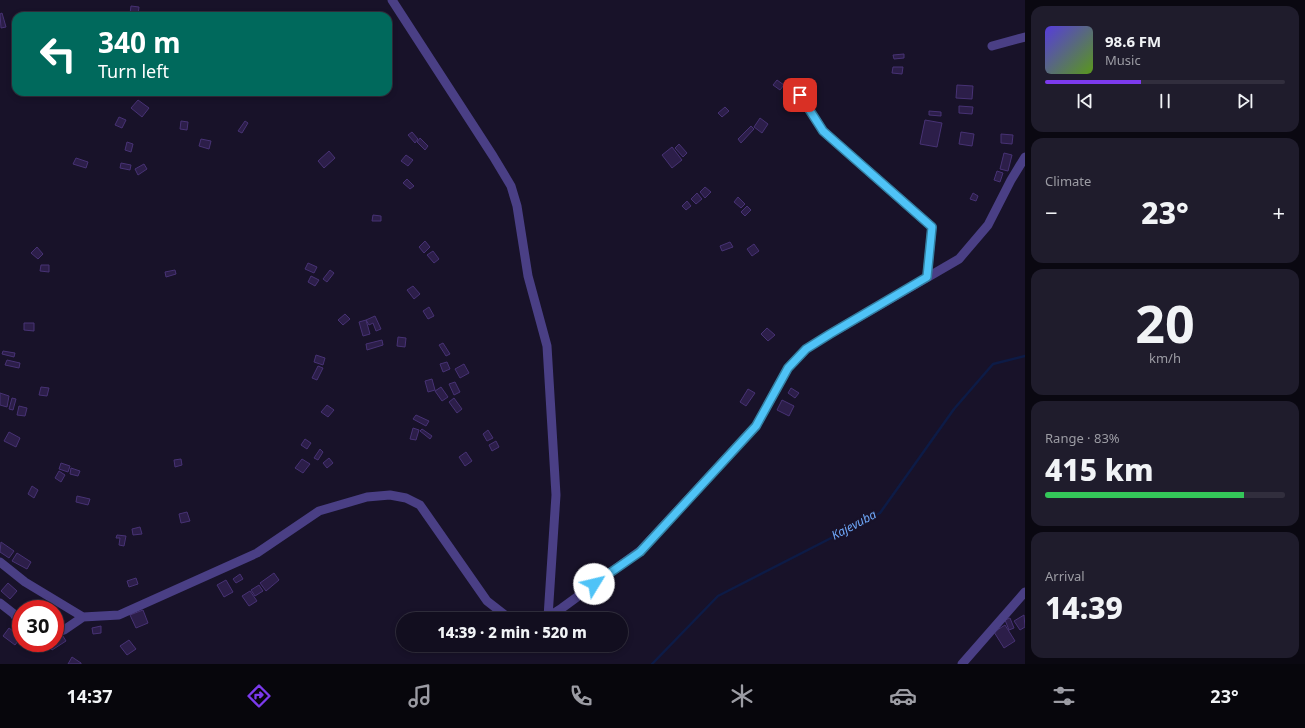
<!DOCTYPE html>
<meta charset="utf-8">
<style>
body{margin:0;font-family:"Noto Sans",sans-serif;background:#1f1c2c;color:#f1f3f6;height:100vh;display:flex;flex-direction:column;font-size:15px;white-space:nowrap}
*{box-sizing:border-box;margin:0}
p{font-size:13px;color:#9c9ca4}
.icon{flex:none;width:22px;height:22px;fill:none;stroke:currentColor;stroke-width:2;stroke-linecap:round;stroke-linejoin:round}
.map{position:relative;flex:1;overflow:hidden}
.panel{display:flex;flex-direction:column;gap:6px;padding:6px;background:#0a0811;width:280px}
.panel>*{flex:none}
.banner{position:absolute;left:12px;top:12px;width:380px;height:84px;border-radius:12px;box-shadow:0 2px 6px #0003,0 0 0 1px #312e3d;background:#00695c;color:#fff;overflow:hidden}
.speed{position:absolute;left:12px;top:600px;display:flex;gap:8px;font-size:20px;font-weight:700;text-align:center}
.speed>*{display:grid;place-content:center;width:52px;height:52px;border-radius:50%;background:#120e1f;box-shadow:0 2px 6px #0003,0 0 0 1px #312e3d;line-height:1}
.speed .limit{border:6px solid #d22;background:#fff;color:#111}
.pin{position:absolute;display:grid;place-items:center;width:34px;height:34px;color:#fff;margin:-17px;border-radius:8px;box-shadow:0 2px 6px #0006}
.me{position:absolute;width:44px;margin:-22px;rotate:54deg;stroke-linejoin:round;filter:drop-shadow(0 0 3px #0008)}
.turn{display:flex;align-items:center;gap:14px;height:84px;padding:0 20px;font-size:18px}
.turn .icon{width:52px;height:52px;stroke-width:2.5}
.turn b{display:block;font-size:28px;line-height:34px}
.big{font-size:30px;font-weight:800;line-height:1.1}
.panel .card{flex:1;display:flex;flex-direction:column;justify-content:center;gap:6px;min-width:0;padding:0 14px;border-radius:12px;background:#1f1c2c}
.panel .dial{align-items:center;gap:0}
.dial b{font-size:52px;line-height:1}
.song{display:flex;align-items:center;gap:12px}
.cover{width:48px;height:48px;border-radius:6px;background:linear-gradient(135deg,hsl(250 70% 55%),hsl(90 70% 35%))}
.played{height:4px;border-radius:2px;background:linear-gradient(90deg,#7c3aed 40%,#312e3d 40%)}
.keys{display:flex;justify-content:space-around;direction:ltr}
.heat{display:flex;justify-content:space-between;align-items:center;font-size:22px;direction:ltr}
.charge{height:6px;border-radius:3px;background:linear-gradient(90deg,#34c759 83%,#312e3d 0)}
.trip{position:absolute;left:396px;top:612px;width:232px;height:40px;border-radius:20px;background:#120e1f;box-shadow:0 2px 6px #0003,0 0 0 1px #312e3d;font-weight:800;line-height:40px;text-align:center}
.tab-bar{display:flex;height:64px;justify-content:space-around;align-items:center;background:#07060c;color:#9c9ca4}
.tab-bar .icon{width:28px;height:28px}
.tab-bar .on{color:#7c3aed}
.tab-bar b{font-size:18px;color:#f1f3f6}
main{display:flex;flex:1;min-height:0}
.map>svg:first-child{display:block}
</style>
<main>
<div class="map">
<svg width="1025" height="664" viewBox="0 0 1025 664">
<rect width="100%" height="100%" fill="#181229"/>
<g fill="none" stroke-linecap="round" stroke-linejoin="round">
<path stroke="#0d1b46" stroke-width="2.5" d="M652,664L718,596L880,513L954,409L993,364L1025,356"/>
</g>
<path fill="#2c1e49" stroke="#473274" d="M131,6L139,7L138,15L130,14Z
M2,13L6,27L1,28L0,14Z
M904,54V58L894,59L893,55Z
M893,67H903L902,74L892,73Z
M777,80L784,85L780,90L773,85Z
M957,85L973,86L972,99L956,98Z
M138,100L149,108L142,117L131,108Z
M959,106L973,107L972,114L959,113Z
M725,107L729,111L722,117L718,113Z
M929,111L941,112V116L929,115Z
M119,117L126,120L122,128L115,125Z
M760,118L768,124L762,133L754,127Z
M925,120L942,123L937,147L920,144Z
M181,121L188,122L187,130L180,129Z
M245,121L248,123L242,133L238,131Z
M751,126L754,129L741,143L738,139Z
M412,132L418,139L415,143L408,135Z
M961,132L974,134L972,146L959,144Z
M1001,134L1013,135L1012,144L1001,143Z
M420,138L428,146L425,150L417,142Z
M201,139L211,141L209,149L199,146Z
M127,142L133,144L131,152L125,150Z
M679,144L687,153L683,157L675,148Z
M672,147L682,160L672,168L662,155Z
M329,151L335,158L324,168L318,161Z
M1004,153L1012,155L1008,171L1000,169Z
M406,155L413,160L408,166L401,161Z
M76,158L88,162L86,168L73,164Z
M121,163L131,165L130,170L120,168Z
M144,164L147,169L138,175L135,169Z
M997,171L1003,173L1000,182L994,180Z
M407,179L414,186L410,189L403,183Z
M705,187L711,192L705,198L700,192Z
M697,193L702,199L696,204L691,199Z
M973,193L978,196L976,201L970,199Z
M738,197L745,204L741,208L734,202Z
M687,201L691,206L686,210L682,206Z
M747,206L751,210L745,216L741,212Z
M373,215L381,216V221H372Z
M425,241L430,247L424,253L419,247Z
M730,242L733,247L722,251L720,246Z
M754,244L759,251L752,256L747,249Z
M37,247L43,254L38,259L31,253Z
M433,251L439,259L434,263L427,255Z
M308,263L317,267L314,273L305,269Z
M41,265H49V272L40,271Z
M175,270L176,274L166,277L165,272Z
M330,270L334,273L327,282L323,279Z
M311,276L319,280L315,286L308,282Z
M413,286L420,294L414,299L407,290Z
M429,307L434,316L428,319L423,311Z
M345,314L350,319L343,325L338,320Z
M375,316L381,329L376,331L373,323L369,325L366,320Z
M366,320L370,334L363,336L359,322Z
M24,323H34V331L24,330Z
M767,328L775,335L768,341L761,334Z
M398,337L406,338L405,347L397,346Z
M382,340L383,345L367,350L366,344Z
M443,343L450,354L446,356L439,345Z
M3,351L15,353L14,357L2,354Z
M316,355L325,358L323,365L314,362Z
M7,360L20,363L19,368L5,365Z
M447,362L450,369L443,372L440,364Z
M464,364L469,373L460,378L455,369Z
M318,366L323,368L317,380L312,378Z
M432,379L435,390L428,392L425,381Z
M455,382L460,392L454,395L449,384Z
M41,387L49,388L47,396L39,395Z
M441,387L448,397L442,401L435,391Z
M791,388L799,393L795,398L788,393Z
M748,389L755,393L746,406L740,402Z
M0,393L9,396L7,407L0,405Z
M12,398L16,399L13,410L9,409Z
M454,398L462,409L457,413L449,402Z
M782,400L794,406L789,416L777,410Z
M327,405L334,410L328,417L321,412Z
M19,406L27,408L25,416L17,415Z
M416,415L429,421L426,426L413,419Z
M413,428L419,430L416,440L410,439Z
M422,429L432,436L430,439L420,431Z
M488,430L493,438L487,441L483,434Z
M9,432L20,438L16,447L4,441Z
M305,439L311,443L307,449L301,445Z
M496,441L499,447L492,451L489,445Z
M320,449L323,452L318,460L314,458Z
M466,452L472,461L465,466L459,457Z
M329,458L333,463L327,468L323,463Z
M181,459L182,465L175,467L174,460Z
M302,459L310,464L303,473L295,468Z
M61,463L70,466L68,472L59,469Z
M71,468L80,471L78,476L70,474Z
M59,471L65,475L61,482L55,478Z
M32,486L38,490L34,498L28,494Z
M77,496L90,499L88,505L76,502Z
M187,512L190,521L181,523L179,514Z
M140,527L142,534L133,535L132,529Z
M117,535L126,536L124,546L119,545L120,538H116Z
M1,542L14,551L9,558L0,552Z
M17,553L31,562L27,569L12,561Z
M274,573L279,580L266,591L260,583Z
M240,574L243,579L236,583L233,579Z
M136,578L138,584L129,587L127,581Z
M226,580L233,592L224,597L217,585Z
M8,583L17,591L10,599L1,591Z
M259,585L263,591L255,596L251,590Z
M250,591L257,601L249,606L242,596Z
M143,610L148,623L136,628L130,615Z
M1024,615L1025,627L1020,630L1014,621Z
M1010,618L1014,628L1009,630L1005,620Z
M1005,625L1015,641L1004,648L994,632Z
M101,626V633L93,634L92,628Z
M9,628L21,637L15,645L3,636Z
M61,633L66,641L52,650L47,643H55V637Z
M129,640L136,649L127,655L120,646Z
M72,657L81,663V664H68Z"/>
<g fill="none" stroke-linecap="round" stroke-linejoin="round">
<path stroke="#4a3f85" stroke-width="9" d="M392,0L493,156L511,186L517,206L528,276L547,346L556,495L548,617
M992,46L1025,37
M800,95L823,131L932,227L927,277
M0,562L25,582L83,617
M0,603L14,614L21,625
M542,619L548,617L562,608L640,551L756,426L788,368L806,349L830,334L959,259L988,225L1011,180L1025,157
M55,633L64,630L83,617L119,615L257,553L319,511L367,497L390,495L406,498L420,505L487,601L510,619
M962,664L1025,592"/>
</g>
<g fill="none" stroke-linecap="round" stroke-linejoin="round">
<g stroke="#337fa1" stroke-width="10">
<path id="route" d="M594,584L640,552L756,426L788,368L806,349L830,334L927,277L932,227L823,131L800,95"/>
</g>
<use href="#route" stroke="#4fc3f7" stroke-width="7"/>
</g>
<g text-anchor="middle" stroke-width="4" stroke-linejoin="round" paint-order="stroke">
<g font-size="12" font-style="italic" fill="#6ea7f8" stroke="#181229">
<text transform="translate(854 525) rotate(-28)" y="4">Kajevuba</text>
</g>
</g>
</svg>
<div class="speed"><div class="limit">30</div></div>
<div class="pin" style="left:800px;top:95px;background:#d93025"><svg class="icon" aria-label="arrive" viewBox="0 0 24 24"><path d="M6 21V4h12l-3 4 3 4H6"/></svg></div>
<svg class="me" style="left:594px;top:584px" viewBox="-20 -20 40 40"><circle r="19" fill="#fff"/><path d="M0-13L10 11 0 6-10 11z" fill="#4fc3f7"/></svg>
<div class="trip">14:39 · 2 min · 520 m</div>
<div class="banner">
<div class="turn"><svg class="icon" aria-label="left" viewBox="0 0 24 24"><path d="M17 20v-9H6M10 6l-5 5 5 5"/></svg><div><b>340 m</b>Turn left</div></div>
</div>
</div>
<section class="panel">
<div class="card">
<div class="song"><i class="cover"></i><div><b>98.6 FM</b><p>Music</p></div></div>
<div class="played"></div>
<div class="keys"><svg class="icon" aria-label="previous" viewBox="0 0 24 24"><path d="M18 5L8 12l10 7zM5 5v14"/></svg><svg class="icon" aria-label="pause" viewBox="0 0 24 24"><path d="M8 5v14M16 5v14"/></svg><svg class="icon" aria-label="next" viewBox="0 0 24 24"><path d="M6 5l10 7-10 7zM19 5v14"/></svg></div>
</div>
<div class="card"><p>Climate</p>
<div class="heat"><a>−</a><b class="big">23°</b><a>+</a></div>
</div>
<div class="card dial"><b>20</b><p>km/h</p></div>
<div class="card"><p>Range · 83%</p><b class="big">415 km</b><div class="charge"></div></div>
<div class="card"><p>Arrival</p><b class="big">14:39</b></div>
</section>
</main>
<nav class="tab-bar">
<b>14:37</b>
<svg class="icon on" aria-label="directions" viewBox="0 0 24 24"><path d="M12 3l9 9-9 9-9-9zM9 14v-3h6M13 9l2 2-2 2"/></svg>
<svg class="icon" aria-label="music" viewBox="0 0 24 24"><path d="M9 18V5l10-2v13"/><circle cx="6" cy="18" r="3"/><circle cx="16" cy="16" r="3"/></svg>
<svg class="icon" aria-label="phone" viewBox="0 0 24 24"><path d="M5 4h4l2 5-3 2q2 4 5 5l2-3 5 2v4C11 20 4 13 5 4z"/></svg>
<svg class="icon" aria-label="climate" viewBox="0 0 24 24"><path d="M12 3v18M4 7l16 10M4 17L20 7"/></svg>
<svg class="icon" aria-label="car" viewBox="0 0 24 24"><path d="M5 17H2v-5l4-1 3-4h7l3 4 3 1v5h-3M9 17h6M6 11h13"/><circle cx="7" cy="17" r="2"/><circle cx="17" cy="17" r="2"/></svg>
<svg class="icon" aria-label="filters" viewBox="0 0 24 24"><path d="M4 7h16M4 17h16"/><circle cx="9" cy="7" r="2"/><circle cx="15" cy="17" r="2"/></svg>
<b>23°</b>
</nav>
